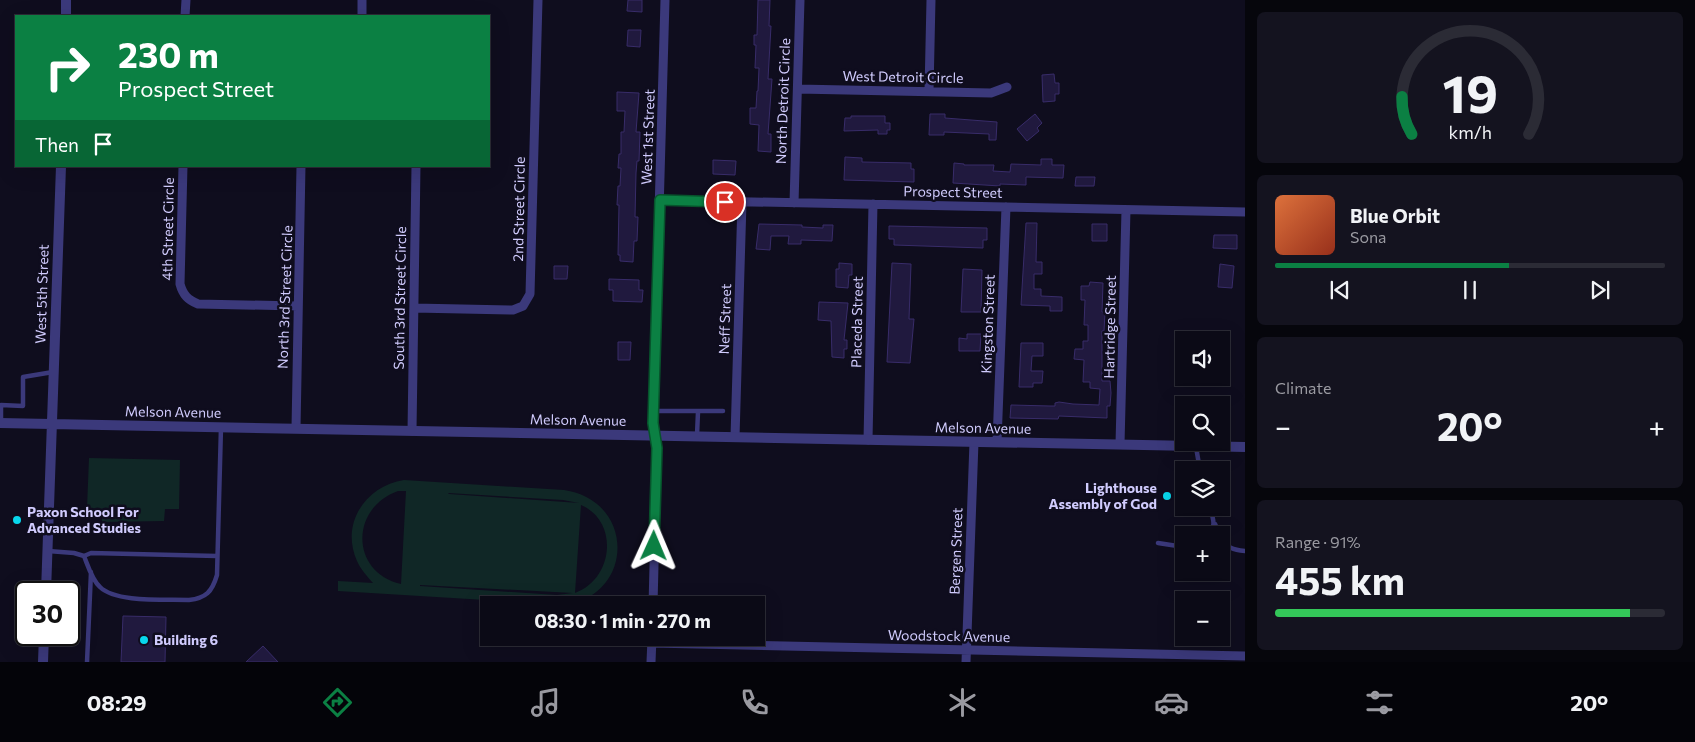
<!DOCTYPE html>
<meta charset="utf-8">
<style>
body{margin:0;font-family:Commissioner,sans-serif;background:#14131f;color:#f1f3f6;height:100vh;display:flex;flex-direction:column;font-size:19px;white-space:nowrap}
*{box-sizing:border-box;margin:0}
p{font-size:16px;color:#9a9aa1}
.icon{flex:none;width:28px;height:28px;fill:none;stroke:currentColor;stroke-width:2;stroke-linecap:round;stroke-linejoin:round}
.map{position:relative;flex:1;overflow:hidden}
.panel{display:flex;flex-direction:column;gap:12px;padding:12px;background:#06060c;width:450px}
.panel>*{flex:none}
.top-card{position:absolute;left:15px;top:15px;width:475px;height:152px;border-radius:0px;box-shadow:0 5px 20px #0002,0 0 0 1px #2b2b35;background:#0b8043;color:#fff;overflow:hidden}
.fabs{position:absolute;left:1175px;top:331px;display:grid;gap:10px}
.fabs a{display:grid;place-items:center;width:55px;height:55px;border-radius:0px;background:#0b0a16;box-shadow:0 5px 20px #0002,0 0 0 1px #2b2b35;font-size:25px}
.speed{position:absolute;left:15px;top:581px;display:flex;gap:10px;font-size:25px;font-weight:700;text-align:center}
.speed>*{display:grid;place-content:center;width:65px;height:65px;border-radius:50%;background:#0b0a16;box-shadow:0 5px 20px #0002,0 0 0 1px #2b2b35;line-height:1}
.speed .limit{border:2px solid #111;border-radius:8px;background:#fff;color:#111}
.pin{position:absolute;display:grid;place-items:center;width:42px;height:42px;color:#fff;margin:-21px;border:2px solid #fff;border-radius:50%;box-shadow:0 1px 5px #0007}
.me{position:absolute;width:55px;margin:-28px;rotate:1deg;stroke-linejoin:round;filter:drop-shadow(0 0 4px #0008)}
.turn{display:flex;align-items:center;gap:18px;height:105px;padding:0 20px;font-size:22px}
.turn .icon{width:65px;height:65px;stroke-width:2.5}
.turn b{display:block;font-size:35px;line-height:42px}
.then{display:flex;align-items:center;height:48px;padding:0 20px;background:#0003;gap:10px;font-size:19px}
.big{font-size:38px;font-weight:700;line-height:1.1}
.panel .card{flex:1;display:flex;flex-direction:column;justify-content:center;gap:8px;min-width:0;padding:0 18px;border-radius:8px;background:#14131f}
.panel .dial{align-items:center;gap:0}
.dial svg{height:130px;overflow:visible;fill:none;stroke:#2b2b35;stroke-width:7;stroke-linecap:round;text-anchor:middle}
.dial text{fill:#f1f3f6;stroke:none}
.song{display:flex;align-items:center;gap:15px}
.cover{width:60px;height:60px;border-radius:8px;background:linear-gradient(135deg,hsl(20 70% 55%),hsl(10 70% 35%))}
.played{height:5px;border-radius:2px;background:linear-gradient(90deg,#0b8043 60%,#2b2b35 60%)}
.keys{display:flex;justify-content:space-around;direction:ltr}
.heat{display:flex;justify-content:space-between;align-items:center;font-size:28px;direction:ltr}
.charge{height:8px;border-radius:4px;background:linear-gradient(90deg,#34c759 91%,#2b2b35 0)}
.trip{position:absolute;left:480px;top:596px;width:285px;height:50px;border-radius:0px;background:#0b0a16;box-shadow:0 5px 20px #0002,0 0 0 1px #2b2b35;font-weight:700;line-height:50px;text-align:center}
.tabs{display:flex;height:80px;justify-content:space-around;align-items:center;background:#040409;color:#9a9aa1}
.tabs .icon{width:35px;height:35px}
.tabs .selected{color:#0b8043}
.tabs b{font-size:22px;color:#f1f3f6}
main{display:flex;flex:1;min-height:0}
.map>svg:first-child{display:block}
</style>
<main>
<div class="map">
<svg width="1245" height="662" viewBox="0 0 1245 662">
<rect width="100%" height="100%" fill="#0f0d1e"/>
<path fill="#102726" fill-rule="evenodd" d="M89,458L180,460L179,509H165L164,521L102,522V509L87,508Z
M404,480L564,490C634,500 636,593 566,605L338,591V581L373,583C367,576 361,570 357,561C340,523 366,486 404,480ZM398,491H406L401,584C350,572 350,508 398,491ZM448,493L563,500L579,503L449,494ZM581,505C619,521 614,579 575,593ZM420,586V585L573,593L557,595Z"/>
<path fill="#20193e" stroke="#382c69" d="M628,0H642V12L627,11Z
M758,0H770L769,26H771L768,79H772L768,134H771V152L758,151L759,125L750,124V108H756L757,91H758L759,68H755L756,45H754V35H757Z
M628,30H641L640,47L627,46Z
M1054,74L1055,83H1059V94H1055V101L1043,102L1042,75Z
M617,92L639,93L636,132H640L639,161H637L636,173L635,217H638L637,241H634L633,262L620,261V255H618L619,205H617L618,186H620L621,168H618L619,154H621V132H624L625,111H617Z
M930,114H945V118L997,122L996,140H989V134L944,132V135H929Z
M1035,114L1042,123L1037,128L1039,131L1027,141L1017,129Z
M851,116H885V123H890V130H887V134H878V130L844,131L845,118H851Z
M845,157L862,158V162L911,163V169H914V182L844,180Z
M1041,159H1052V165H1064L1063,178L1026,177V185L1000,184V186L953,183L954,163L964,164V165H994L993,171L1010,172L1011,164L1041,165Z
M713,160L736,161L735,175L713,174Z
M1076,177H1095L1094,186H1075Z
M1026,223H1037L1036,262H1042V274H1034V289H1041V296L1062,297V311H1050V306L1021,305Z
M759,224L802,225V227L823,228V225H833L832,241L801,240V244H788L789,236H771L770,250L756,249Z
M1092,224H1107V241H1092Z
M889,226L987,228V240H983V248L894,245V239H889Z
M1214,235H1237V249L1213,248Z
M839,263L852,264V275H849L848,288L836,287V269H839Z
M892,263L911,264L909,319H914L910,363L887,362Z
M1220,264L1234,266L1232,288L1218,287Z
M554,266H568L567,279H554Z
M963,269L982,270L981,312H961Z
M609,279L639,280V290H643L642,302L613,301V290H609Z
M1090,282L1103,283L1102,312H1105L1104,331H1102V381H1110L1111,393L1110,406H1107V418L1059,416L1058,419L1010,418L1011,405L1050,406H1055V403L1059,402L1073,404L1099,405L1100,389L1090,388V382H1083L1084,360L1074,359L1075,349H1083V341H1088V325H1084L1085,300H1081V286H1089Z
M819,302L848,303L844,340H847V349H844V358L832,357L831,321L818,320Z
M967,334H981L980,351H959V338L967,339Z
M618,342H631L630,360H618Z
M1021,343H1043V356H1032L1031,371H1043L1042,383H1033V387H1019Z
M123,616L166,617L165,662H121Z
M263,646L278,662H246Z"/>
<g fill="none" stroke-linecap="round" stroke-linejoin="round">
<path stroke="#3b397b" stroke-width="4.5" d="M654,411H723
M1,422V405L23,406V377L53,372
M697,435L698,412
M1196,447L1200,470
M1215,524L1220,535
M1210,535C1216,525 1213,518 1210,508
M1221,537C1226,548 1234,550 1245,551
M1158,543L1184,547
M48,551L74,553L84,556C88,566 92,580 100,587C116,603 166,599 189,600C206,598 212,592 217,575L221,427
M84,556L91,553L217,556
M87,662L91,572"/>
<path stroke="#3b397b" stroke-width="9" d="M185,16L186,0
M362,16V0
M798,89L991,93L1007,87
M929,91L931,0
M183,166L180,284C183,295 188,300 198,304L298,306
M660,200L1245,212
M794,203L800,0
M414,308L513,310L523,306L530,294L538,0
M296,428L301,166
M412,431L416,166
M735,437L742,202
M868,440L873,204
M997,442L1006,207
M1120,444L1126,210
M653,605L657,448L653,423L665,0
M652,643L1245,656
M651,662L652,638
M966,662L974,442"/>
<path stroke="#3b397b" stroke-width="10" d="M66,16V0
M0,423L1245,447
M46,592L61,166
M43,662L44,635"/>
</g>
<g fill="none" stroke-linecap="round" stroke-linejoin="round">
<g stroke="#07532c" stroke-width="12">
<path id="route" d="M654,546L657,448L653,423L660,200L725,202"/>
</g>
<use href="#route" stroke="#0b8043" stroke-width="9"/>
</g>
<g fill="#08d7ec" stroke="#0f0d1e" stroke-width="2">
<circle cx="1167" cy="496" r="5"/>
<circle cx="17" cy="520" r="5"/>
<circle cx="144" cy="640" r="5"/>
</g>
<g text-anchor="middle" stroke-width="5" stroke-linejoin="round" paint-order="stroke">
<g font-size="14" fill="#d0cbfd" stroke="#0f0d1e">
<text transform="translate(903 77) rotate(1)" y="5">West Detroit Circle</text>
<text transform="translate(783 101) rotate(-88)" y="5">North Detroit Circle</text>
<text transform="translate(648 137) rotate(-88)" y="5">West 1st Street</text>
<text transform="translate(953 192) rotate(1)" y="5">Prospect Street</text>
<text transform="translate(519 209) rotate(-89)" y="5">2nd Street Circle</text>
<text transform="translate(168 229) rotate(-89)" y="5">4th Street Circle</text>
<text transform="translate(42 294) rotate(-88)" y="5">West 5th Street</text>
<text transform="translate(285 297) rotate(-88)" y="5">North 3rd Street Circle</text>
<text transform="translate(400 298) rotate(-89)" y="5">South 3rd Street Circle</text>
<text transform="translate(725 319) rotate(-88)" y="5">Neff Street</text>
<text transform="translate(857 322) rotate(-89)" y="5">Placeda Street</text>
<text transform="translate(988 324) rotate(-88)" y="5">Kingston Street</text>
<text transform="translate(1110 327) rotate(-89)" y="5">Hartridge Street</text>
<text transform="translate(173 412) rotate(1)" y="5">Melson Avenue</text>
<text transform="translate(578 420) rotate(1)" y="5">Melson Avenue</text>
<text transform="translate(983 428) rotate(1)" y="5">Melson Avenue</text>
<text transform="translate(956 551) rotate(-88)" y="5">Bergen Street</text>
<text transform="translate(949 636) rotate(1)" y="5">Woodstock Avenue</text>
</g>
<g font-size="14" font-weight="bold" fill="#d0cbfd" stroke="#0f0d1e" text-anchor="start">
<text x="1157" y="493" text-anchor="end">Lighthouse<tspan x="1157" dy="16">Assembly of God</tspan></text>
<text x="27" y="517">Paxon School For<tspan x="27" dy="16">Advanced Studies</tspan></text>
<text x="154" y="645">Building 6</text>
</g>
</g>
</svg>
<div class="fabs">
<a><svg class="icon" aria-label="sound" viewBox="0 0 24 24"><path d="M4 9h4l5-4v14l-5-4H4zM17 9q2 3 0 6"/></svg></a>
<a><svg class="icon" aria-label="search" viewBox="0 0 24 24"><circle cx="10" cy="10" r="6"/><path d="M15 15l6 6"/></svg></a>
<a><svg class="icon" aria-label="layers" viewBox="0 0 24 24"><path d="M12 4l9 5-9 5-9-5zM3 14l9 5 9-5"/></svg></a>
<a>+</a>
<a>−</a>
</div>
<div class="speed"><div class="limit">30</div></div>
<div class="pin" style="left:725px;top:202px;background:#d93025"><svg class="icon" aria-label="arrive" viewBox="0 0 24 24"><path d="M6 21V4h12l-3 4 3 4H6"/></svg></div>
<svg class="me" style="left:654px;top:546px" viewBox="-20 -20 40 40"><path d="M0-17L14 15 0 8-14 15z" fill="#0b8043" stroke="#fff" stroke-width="4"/></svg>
<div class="trip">08:30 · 1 min · 270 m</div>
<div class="top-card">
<div class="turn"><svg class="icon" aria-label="right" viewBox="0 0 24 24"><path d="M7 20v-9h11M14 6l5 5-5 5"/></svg><div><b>230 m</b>Prospect Street</div></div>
<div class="then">Then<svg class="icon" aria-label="arrive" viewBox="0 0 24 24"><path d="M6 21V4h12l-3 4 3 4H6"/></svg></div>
</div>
</div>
<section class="panel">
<div class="card dial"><svg viewBox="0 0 100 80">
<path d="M14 69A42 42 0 1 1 86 69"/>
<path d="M14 69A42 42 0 0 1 8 46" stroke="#0b8043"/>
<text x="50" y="56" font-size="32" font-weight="700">19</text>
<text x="50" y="72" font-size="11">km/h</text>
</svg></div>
<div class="card">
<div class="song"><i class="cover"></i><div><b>Blue Orbit</b><p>Sona</p></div></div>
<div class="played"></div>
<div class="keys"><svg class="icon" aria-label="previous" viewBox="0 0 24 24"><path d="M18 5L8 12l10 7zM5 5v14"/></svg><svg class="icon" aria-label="pause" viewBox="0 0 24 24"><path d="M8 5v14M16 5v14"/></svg><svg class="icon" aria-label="next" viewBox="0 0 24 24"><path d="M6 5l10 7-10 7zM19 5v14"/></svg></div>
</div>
<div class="card"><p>Climate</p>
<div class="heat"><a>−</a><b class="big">20°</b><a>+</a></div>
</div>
<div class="card"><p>Range · 91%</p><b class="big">455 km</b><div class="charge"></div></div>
</section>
</main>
<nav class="tabs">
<b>08:29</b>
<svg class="icon selected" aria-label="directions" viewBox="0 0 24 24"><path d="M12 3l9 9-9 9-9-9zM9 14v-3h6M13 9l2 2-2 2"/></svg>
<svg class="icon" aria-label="music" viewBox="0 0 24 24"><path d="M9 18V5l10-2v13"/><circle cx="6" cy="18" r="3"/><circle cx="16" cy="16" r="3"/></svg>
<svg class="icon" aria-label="phone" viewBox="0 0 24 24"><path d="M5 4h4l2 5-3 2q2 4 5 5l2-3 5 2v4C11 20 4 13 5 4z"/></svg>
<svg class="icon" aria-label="climate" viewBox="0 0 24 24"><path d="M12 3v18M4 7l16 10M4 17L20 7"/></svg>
<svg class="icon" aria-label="car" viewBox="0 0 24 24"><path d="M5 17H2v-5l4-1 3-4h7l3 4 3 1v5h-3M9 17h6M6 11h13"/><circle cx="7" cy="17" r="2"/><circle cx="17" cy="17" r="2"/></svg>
<svg class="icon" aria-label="filters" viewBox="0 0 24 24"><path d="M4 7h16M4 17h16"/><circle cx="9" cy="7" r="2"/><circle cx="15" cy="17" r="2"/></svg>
<b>20°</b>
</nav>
